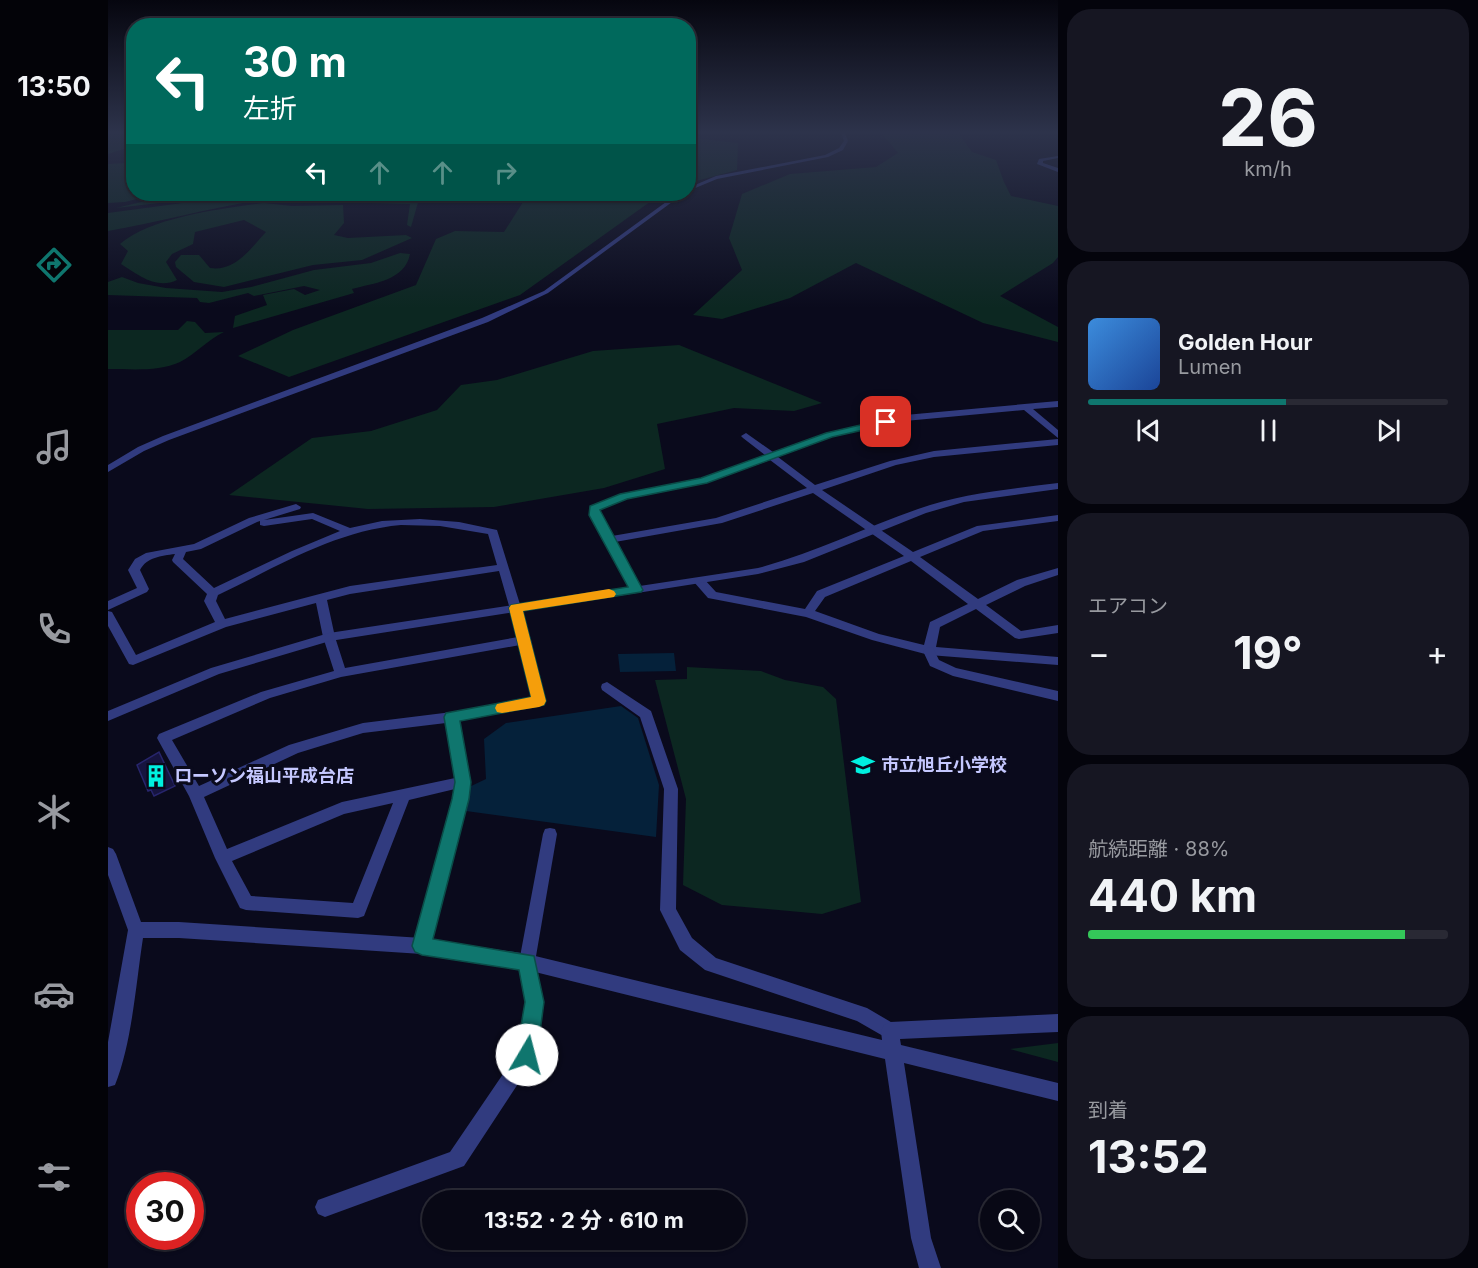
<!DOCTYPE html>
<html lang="ja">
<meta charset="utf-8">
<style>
body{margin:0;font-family:Inter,"Noto Sans JP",sans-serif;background:#161622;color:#f1f3f6;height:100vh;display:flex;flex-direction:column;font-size:22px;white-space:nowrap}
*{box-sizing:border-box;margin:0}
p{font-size:20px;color:#989aa0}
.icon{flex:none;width:33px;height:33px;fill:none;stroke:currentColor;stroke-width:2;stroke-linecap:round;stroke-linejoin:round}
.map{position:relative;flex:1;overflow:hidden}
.drawer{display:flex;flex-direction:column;gap:9px;padding:9px;background:#04040c;width:420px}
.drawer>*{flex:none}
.hud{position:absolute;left:18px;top:18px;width:570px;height:183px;border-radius:24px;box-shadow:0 2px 4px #0004,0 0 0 2px #292934;background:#00695c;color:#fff;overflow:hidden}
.fabs{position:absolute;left:872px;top:1190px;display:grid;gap:12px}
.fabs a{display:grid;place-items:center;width:60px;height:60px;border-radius:50%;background:#080815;box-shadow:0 2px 4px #0004,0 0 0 2px #292934;font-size:30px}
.speed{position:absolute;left:18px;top:1172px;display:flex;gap:12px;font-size:30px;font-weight:700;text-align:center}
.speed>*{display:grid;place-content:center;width:78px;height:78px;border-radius:50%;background:#080815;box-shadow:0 2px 4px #0004,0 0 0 2px #292934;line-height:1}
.speed .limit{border:9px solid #d22;background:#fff;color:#111}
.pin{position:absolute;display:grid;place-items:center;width:51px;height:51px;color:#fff;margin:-26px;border-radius:12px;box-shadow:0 3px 9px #0006}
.me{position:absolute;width:66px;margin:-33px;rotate:8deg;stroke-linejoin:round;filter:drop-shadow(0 0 4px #0008)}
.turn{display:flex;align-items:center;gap:21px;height:126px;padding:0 18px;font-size:27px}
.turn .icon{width:78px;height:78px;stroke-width:2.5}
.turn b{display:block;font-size:42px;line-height:51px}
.lanes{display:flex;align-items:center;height:57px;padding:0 18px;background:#0003;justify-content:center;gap:30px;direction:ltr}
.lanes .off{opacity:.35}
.big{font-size:45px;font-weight:700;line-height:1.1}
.drawer .tile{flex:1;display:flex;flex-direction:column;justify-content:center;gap:9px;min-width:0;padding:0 21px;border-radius:24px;background:#161622}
.drawer .dial{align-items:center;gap:0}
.dial b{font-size:78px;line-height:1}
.song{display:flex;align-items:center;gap:18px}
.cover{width:72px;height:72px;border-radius:9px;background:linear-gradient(135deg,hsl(210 70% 55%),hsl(220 70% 35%))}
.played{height:6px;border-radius:3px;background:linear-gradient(90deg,#0f766e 55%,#292934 55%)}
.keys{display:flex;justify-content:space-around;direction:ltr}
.heat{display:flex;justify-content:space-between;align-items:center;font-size:33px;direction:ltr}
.charge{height:9px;border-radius:4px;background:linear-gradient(90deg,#34c759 88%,#292934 0)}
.trip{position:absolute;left:314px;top:1190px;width:324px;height:60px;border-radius:30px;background:#080815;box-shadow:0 2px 4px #0004,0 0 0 2px #292934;font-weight:700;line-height:60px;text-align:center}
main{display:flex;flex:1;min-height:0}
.menu{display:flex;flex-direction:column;width:108px;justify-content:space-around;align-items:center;background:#030308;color:#989aa0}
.menu .icon{width:42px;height:42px}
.menu .selected{color:#0f766e}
.menu b{font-size:27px;color:#f1f3f6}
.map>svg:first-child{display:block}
</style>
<main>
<nav class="menu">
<b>13:50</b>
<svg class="icon selected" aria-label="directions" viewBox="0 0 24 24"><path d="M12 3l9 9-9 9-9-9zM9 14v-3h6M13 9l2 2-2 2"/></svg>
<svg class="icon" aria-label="music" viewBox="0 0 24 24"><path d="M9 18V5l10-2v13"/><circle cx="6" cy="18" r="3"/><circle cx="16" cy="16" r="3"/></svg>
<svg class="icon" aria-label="phone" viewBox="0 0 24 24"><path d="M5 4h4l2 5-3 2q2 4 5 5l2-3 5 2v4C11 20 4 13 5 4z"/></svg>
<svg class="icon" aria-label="climate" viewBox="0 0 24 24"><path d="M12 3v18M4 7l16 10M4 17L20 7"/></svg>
<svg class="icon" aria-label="car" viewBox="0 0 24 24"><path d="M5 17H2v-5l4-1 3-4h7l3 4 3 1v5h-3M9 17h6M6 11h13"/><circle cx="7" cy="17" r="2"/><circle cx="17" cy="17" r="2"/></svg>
<svg class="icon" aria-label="filters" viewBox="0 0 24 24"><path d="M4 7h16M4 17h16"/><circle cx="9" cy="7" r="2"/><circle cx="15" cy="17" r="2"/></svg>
</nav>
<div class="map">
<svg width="950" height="1268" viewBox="0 0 950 1268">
<rect width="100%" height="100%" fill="#0a0a1c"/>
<path fill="#0c2721" d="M0,131H25V146L0,154Z
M786,131H849L864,152L888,160L896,182L903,196L950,206V257L945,263L892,296L950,327V342L875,323L748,263L682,298L614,319L585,315L634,270L621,238L634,194L682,174L768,167L790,153L773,133Z
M581,132L594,139L630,143L629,170L581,183Z
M25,155L26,194H34L37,197L17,202L0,203V164L18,163Z
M67,194H206L311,199L303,227L299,225L302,204L181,201L145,195L112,196L8,208Z
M432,194H553L412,295L181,377L130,356L185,330L308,285L328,239L347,231L396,232L415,202Z
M132,199L152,200C101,208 51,222 0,231V213L97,200Z
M156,203L184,206L235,205L236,223L226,235L240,238L298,235L304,238L254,260L205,265L116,287L86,282L68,267L67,262L73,255H91L102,268C127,272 142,249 158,232L136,220L87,232L85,244L64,254L58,262L69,280C49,290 30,275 13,264L20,251L12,244C43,217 116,208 156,203Z
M292,253L302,254C297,281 265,283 244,289L246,293L125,328L127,316L159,305L155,295L186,289L197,295L212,290L196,286L146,296L140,293L101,303L92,302L89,298L0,295V282L14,277L30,283L58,288L114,292L143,287L206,270L263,263Z
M79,321L87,322L97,333L116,332C99,340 88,354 72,362C51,372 23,369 0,369V330H70Z
M571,345L714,403L686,411L626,408L549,424L557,469L496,488L386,507L260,509L121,495L204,438L263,431L329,410L353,385L389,380L485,351Z
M579,667L653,671L677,680L715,687L728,699L753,902L714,914L614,905L575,885L578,799L547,680L579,679Z
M950,1043V1062L902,1049Z"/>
<path fill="#05213a" d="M566,653L568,671L512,672L510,654Z
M513,706L530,718L551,785L548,837L358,811L359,788L378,779L376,739L398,723Z"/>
<path fill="#16143f" stroke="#27256c" stroke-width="1.5" d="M51,752L67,786L46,796L43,790L40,791L29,765Z"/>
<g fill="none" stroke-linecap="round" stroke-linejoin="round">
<path fill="#313b7f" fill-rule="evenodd" d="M950,156V158L935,161V163L950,168V172L929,164L931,159Z
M950,401V407L925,409L950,430V438L916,410L797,421L724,437L670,457L707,485L782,461L826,451L950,439V445L826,457L788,465L714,490L805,552L869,526L950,515V521L875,531L812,557L870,599L909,580L950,568V575L917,586L878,605L913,631L950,625V633L911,639L907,638L868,609L832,627L828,647L950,657V665L821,655L764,640L698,617L600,598L586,582L592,578L596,579L608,592L697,609L709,591L796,556L705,493L614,523L507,542L534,589L528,593L522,589L482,515V506L516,493L593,479L657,455L635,438L633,436L638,433L665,452L718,433L797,415ZM662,460L699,488L608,518L504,536L492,515L491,509L519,498L598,483ZM803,561L860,604L822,622L816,645L771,634L707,611L717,597Z
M188,504L193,507L192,509L156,520L205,513L242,528L274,521L312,519L351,522L389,530L423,640L437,701L436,704L351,721L362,782L360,799L322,946L320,952L314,954L308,952L306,946L347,789L301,800L256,916L250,918L138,910L132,908L107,858L81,796L49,738L51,734L153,692L226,671L215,637L208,603L118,627L25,665L21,664L0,626V611L4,612L28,655L107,622L96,601L99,594L65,562L64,560L67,554C53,556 39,557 32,570L41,589L39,592L0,610V601L29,588L20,570L27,559L38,553L86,544L141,518ZM204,519L232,531L184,551L106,588L75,559L78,552L93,549L149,522L152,521V525L156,526ZM293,525L332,526L380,534L389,565L242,586L117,619L108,601L110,595C169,567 226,531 293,525ZM391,571L410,637L237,668L227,637L219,600L242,594ZM412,645L424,698L344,712L255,723L181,745L91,786L64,740L162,698L233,677ZM338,723L347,778L234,802L119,849L96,797L190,753L255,733ZM285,803L245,903L143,896L124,861L236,814Z
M499,682L543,711L570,789L568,909L584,938L608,958L759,1008L788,1025L791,1031L788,1037L782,1040L749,1021L597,970L572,950L552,910L556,789L532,717L494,690L493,687L494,684Z
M442,828L447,829L449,834L427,962L435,1001L428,1055L425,1061L356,1166L217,1217L210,1214L207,1207L210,1200L342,1152L410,1052L417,1001L411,962L435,834L437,829Z"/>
<path fill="#313b7f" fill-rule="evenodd" d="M732,131H736L740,141L735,150L720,157L609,179L580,191V188L608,176L717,155L731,148L736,141Z
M569,194H575L440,293L380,322L61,440L36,451L0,472V465L30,447L55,436L374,318L436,291Z
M950,483V489L856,502L818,513L696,562L650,574L222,641L111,674L0,721V711L103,668L221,633L650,568C707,553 755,528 810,509C855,493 903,489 950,483Z
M821,647L825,648L831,660L848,668L950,691V701L845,676L822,666L815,651Z
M0,847L5,849L8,854L33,922H71L314,938L419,954L774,1040L773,1031L776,1025L782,1022L950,1014V1032L792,1039L793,1045L950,1083V1101L796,1063L823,1238L833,1268H811L803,1238L777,1059L419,970L314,954L71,938H35C28,983 24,1043 7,1085L0,1087V1042L20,930L0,875Z"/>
</g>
<linearGradient id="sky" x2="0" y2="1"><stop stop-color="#06060f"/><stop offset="0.43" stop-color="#2d334b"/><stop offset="1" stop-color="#2d334b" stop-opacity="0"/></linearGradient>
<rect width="950" height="308" fill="url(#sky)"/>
<path fill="#0f766e" stroke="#0a4d48" stroke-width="1.5" d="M778,419L783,422L782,424L724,437L599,483L519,499L492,510L535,590L533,592L415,611L438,701L436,705L352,721L363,782L361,799L325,939L426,956L436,1002L429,1055L426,1062L419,1065L411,1062L408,1055L417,1002L411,970L314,955L307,952L304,946L344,799L347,782L336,717L338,713L423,697L401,608L403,605L520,587L481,515L482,506L512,494L593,478L718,433Z"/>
<path fill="#f59e0b" d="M501,589L506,591L508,594L506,597L415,611L438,701L436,705L431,707L394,713L389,712L387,708L389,704L423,697L401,608L403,605Z"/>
<defs>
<g id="school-bare" transform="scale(1.8)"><path d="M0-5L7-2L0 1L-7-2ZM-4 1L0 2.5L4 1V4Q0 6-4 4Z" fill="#00f0e0" stroke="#0a0a1c" stroke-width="2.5" paint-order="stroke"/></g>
<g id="building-bare" transform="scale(1.8)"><path d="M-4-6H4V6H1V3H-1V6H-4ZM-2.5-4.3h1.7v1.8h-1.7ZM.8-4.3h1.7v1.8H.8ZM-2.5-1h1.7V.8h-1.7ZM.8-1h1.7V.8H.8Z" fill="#00f0e0" stroke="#0a0a1c" stroke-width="2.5" paint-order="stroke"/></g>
</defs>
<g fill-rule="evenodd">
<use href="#school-bare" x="755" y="765"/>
<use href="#building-bare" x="48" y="776"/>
</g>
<g text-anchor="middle" stroke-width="6" stroke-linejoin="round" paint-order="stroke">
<g font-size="18" font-weight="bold" fill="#c5c8ff" stroke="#0a0a1c" text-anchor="start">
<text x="773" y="771">市立旭丘小学校</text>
<text x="66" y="782">ローソン福山平成台店</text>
</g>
</g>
</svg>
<div class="fabs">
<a><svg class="icon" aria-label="search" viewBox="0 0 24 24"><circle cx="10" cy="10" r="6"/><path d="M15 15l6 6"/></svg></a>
</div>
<div class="speed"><div class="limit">30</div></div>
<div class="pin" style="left:778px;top:422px;background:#d93025"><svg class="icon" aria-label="arrive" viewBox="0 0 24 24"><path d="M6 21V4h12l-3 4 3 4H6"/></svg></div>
<svg class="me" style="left:419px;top:1055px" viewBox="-20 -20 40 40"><circle r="19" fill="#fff"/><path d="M0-13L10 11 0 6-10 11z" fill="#0f766e"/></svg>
<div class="trip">13:52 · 2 分 · 610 m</div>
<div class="hud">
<div class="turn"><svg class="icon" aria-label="left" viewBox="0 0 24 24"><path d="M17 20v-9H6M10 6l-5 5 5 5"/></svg><div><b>30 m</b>左折</div></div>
<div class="lanes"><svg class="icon" aria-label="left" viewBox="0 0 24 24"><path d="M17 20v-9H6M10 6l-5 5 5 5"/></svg><svg class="icon off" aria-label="ahead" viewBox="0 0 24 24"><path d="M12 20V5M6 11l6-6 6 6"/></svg><svg class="icon off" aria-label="ahead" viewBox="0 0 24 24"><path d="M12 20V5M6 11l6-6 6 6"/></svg><svg class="icon off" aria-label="right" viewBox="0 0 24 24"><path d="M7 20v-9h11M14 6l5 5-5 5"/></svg></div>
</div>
</div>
<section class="drawer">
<div class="tile dial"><b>26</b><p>km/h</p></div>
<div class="tile">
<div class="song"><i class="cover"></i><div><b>Golden Hour</b><p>Lumen</p></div></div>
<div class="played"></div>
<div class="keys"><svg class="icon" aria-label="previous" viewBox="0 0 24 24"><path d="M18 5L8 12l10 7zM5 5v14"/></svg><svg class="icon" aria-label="pause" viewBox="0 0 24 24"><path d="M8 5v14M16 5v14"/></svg><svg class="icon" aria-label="next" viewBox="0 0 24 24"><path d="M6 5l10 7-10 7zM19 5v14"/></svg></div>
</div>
<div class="tile"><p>エアコン</p>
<div class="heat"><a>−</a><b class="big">19°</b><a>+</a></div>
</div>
<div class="tile"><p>航続距離 · 88%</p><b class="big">440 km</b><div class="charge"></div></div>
<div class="tile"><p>到着</p><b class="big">13:52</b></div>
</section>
</main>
